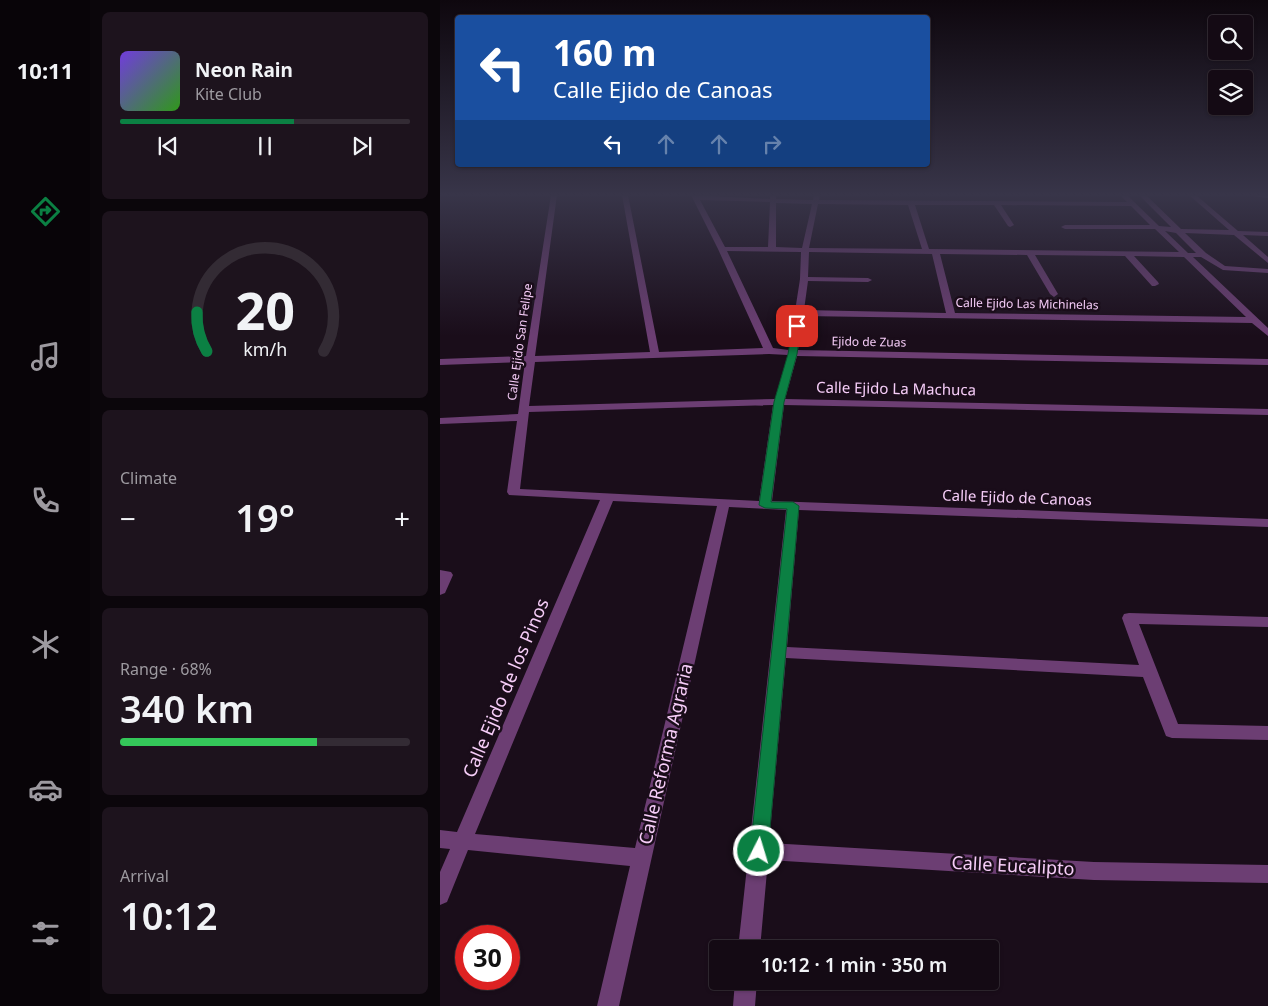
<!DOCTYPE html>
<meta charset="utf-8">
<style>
body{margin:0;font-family:"Noto Sans",sans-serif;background:#1d131d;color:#f1f3f6;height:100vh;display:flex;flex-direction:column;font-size:19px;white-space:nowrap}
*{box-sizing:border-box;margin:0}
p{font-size:16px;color:#9d9aa0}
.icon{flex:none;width:28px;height:28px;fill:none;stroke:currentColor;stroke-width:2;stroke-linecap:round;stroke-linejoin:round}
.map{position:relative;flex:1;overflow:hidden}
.sheet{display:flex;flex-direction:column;gap:12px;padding:12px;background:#0b060b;width:350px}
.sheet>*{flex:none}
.banner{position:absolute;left:15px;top:15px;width:475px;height:152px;border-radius:5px;box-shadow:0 1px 4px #0004,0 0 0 1px #332b34;background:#1a4fa0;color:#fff;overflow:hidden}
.controls{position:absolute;left:768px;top:15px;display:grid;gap:10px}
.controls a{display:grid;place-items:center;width:45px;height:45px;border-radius:5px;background:#140a14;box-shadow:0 1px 4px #0004,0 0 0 1px #332b34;font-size:25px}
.speed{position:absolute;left:15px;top:925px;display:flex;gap:10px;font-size:25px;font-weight:700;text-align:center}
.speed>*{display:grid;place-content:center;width:65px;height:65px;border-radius:50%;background:#140a14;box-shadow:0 1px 4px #0004,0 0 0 1px #332b34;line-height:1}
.speed .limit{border:8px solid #d22;background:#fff;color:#111}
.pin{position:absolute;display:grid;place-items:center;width:42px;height:42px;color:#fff;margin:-21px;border-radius:10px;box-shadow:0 2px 8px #0006}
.me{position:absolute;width:55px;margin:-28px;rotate:5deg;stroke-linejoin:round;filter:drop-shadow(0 0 4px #0008)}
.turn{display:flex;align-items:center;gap:18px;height:105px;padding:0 15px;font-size:22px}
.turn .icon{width:65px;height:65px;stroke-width:2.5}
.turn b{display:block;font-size:35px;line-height:42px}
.lanes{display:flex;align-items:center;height:48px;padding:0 15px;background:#0003;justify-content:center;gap:25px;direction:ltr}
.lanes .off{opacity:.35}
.big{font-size:38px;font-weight:600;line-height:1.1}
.sheet .card{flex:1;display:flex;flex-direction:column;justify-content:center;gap:8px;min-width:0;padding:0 18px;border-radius:8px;background:#1d131d}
.sheet .dial{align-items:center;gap:0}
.dial svg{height:130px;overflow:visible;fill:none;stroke:#332b34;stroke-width:7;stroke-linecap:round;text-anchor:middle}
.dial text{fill:#f1f3f6;stroke:none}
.song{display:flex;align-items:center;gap:15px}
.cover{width:60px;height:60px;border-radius:8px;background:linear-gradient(135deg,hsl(260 70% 55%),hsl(110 70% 35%))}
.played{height:5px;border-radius:2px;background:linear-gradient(90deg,#0b8043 60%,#332b34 60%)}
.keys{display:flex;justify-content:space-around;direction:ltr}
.heat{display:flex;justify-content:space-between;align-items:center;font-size:28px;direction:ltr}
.charge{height:8px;border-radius:4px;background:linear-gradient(90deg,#34c759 68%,#332b34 0)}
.trip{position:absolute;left:269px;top:940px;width:290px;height:50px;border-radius:5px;background:#140a14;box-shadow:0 1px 4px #0004,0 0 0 1px #332b34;font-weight:600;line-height:50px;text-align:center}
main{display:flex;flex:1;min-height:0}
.tabs{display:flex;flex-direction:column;width:90px;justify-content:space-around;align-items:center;background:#080408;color:#9d9aa0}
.tabs .icon{width:35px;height:35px}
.tabs .on{color:#0b8043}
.tabs b{font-size:22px;color:#f1f3f6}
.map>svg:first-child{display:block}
</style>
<main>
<nav class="tabs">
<b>10:11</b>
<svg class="icon on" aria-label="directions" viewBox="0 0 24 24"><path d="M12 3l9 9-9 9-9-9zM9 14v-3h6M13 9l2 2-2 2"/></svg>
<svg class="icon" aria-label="music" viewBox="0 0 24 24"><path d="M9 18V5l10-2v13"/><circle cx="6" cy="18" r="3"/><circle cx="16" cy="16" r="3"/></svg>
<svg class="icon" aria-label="phone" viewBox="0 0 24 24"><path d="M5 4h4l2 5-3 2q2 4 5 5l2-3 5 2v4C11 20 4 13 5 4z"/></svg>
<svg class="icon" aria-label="climate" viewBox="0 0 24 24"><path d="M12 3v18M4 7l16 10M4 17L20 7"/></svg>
<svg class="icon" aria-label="car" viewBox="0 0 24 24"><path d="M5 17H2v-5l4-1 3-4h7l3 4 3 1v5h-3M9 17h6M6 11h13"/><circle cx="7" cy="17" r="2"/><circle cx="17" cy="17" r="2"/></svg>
<svg class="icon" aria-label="filters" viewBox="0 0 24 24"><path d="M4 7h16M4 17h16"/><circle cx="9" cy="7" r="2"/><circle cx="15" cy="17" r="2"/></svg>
</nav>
<section class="sheet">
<div class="card">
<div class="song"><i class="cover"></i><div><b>Neon Rain</b><p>Kite Club</p></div></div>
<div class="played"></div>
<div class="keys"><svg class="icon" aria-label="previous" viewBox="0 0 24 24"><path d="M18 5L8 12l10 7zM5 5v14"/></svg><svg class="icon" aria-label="pause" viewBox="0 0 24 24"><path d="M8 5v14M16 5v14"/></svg><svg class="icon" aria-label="next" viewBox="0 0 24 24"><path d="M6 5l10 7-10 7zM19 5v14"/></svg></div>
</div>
<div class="card dial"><svg viewBox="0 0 100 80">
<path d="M14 69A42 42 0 1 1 86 69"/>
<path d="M14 69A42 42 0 0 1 8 45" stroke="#0b8043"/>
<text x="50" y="56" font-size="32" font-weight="700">20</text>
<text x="50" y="72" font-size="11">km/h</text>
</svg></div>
<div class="card"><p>Climate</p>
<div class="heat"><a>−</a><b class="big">19°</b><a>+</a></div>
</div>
<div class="card"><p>Range · 68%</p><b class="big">340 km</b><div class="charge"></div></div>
<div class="card"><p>Arrival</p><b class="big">10:12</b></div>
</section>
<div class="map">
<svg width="828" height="1006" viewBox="0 0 828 1006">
<rect width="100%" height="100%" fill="#1a0d1a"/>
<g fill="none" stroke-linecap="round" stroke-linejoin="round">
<path fill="#6c3e73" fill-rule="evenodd" d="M111,195H117L95,356L210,352L182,195H188L219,352L323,348L278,249L251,195L330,199V195H336V199L373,200L374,195H380L379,200L687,202L680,195H687L719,226L731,227L699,195H706L741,229L789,230L749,195H756L798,231L828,232V236L803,235L828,257V263L794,235L745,233L766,253L785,266L828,269V273L783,270L761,257H753L828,328V336L812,323L363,316L358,350L828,359V365L357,356L345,399L828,409V415L344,405L332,501L828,519V527L359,510L347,647L699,665L682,618L684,614L689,613L828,617V627L699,624L738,724L828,726V740L732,738L726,736L703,677L346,658L329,843L654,862L828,865V883L654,880L328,860L320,949H298L346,510L289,507L179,1006H157L190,866L28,850L7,902L0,905V872L10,849L0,848V830L17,832L160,500L69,495L67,492L77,421L0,424V418L78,414L85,362L0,365V359L86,356ZM260,200L330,202L328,247H285ZM336,203L372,204L362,248L336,247ZM378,204L468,205L482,249L369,248ZM475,205H554L568,226L570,227L574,225L561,205L691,206L710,225H625L621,227L625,229H715L739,252L489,249ZM725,231L736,233L756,253H748ZM287,251L361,252L360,279L349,350L333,348ZM369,252L492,254L506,313L364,310L368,281L428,282L432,280L428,278L368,277ZM500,254L587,255L610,294L614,297L618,294L595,255L685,256L712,286H715L719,284L718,282L694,256L744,257L806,317L515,313ZM329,354L348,355L335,399L89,406L95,362ZM333,405L319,501L80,489L89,412ZM173,501L277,506L195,848L35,834Z
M804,195H828V198Z
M0,570L11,572L13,575L5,593L0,595Z
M295,981H317L315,1006H293Z"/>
</g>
<linearGradient id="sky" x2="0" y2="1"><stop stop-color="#0e070e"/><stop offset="0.58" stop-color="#383549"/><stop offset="1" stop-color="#383549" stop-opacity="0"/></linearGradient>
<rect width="828" height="336" fill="url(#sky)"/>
<path fill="#0b8043" stroke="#07532c" d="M357,324L361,326L357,354L344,402L331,502H353L359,506L328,851L325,857L319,859L313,857L310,851L347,509L325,508L319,505L334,402L348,354L353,326Z"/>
<g text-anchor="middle" stroke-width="5" stroke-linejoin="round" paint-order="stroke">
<g font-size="12" fill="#f6cdf8" stroke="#1a0d1a">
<text transform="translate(587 304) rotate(1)" y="4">Calle Ejido Las Michinelas</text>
<text transform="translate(80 342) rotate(-82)" y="4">Calle Ejido San Felipe</text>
<text transform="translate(429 342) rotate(1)" y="4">Ejido de Zuas</text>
</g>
<g font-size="15" fill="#f6cdf8" stroke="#1a0d1a">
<text transform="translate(456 389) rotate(1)" y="5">Calle Ejido La Machuca</text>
<text transform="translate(577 498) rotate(2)" y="5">Calle Ejido de Canoas</text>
</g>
<g font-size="18" fill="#f6cdf8" stroke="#1a0d1a">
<text transform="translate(66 688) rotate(-67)" y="6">Calle Ejido de los Pinos</text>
<text transform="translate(226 754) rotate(-77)" y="6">Calle Reforma Agraria</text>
<text transform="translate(573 866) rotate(3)" y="6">Calle Eucalipto</text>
</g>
</g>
</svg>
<div class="controls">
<a><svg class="icon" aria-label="search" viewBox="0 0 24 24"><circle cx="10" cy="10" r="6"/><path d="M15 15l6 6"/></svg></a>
<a><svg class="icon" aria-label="layers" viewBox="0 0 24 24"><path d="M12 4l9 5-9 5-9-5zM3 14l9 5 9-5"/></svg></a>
</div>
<div class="speed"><div class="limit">30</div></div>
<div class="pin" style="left:357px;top:326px;background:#d93025"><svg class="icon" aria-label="arrive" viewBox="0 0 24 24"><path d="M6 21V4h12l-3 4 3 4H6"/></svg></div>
<svg class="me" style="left:319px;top:851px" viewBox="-20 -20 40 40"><circle r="17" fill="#0b8043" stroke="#fff" stroke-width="3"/><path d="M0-11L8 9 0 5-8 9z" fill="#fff"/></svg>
<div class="trip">10:12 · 1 min · 350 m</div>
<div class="banner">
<div class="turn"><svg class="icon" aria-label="left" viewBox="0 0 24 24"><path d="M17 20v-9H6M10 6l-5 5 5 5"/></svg><div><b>160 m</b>Calle Ejido de Canoas</div></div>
<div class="lanes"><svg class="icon" aria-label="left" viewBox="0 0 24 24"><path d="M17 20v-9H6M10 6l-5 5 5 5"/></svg><svg class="icon off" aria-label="ahead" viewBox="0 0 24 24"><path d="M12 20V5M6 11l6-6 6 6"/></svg><svg class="icon off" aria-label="ahead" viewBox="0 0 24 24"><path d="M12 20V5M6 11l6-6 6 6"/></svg><svg class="icon off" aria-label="right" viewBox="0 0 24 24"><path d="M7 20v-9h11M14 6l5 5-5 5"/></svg></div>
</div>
</div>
</main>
